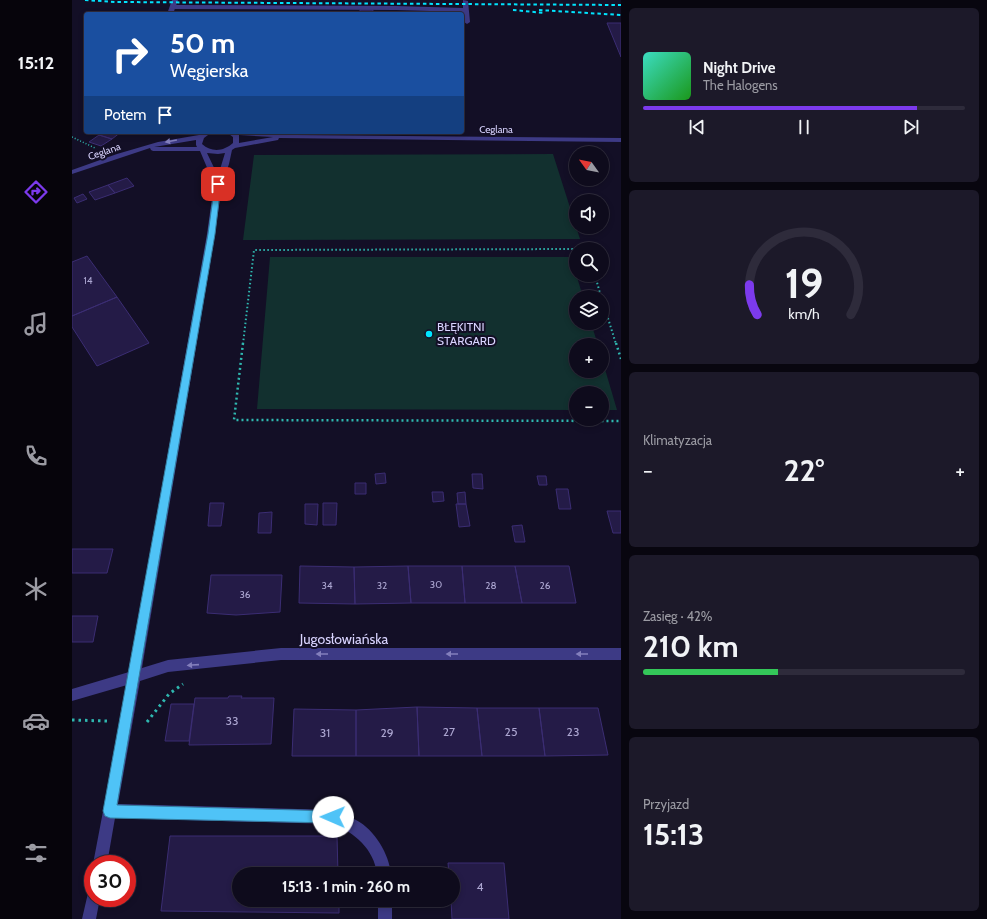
<!DOCTYPE html>
<html lang="pl">
<meta charset="utf-8">
<style>
body{margin:0;font-family:Cabin,sans-serif;background:#1c1929;color:#f1f3f6;height:100vh;display:flex;flex-direction:column;font-size:15px;white-space:nowrap}
*{box-sizing:border-box;margin:0}
p{font-size:13px;color:#9b9ba3}
.icon{flex:none;width:22px;height:22px;fill:none;stroke:currentColor;stroke-width:2;stroke-linecap:round;stroke-linejoin:round}
.map{position:relative;flex:1;overflow:hidden}
.sheet{display:flex;flex-direction:column;gap:8px;padding:8px;background:#08060f;width:366px}
.sheet>*{flex:none}
.guide{position:absolute;left:12px;top:12px;width:380px;height:122px;border-radius:4px;box-shadow:0 2px 6px #0003,0 0 0 1px #2e2b3b;background:#1a4fa0;color:#fff;overflow:hidden}
.needle{width:26px;rotate:303deg}
.buttons{position:absolute;left:497px;top:146px;display:grid;gap:8px}
.buttons a{display:grid;place-items:center;width:40px;height:40px;border-radius:50%;background:#0e0b1c;box-shadow:0 2px 6px #0003,0 0 0 1px #2e2b3b;font-size:20px}
.speed{position:absolute;left:12px;top:855px;display:flex;gap:8px;font-size:20px;font-weight:700;text-align:center}
.speed>*{display:grid;place-content:center;width:52px;height:52px;border-radius:50%;background:#0e0b1c;box-shadow:0 2px 6px #0003,0 0 0 1px #2e2b3b;line-height:1}
.speed .limit{border:6px solid #d22;background:#fff;color:#111}
.pin{position:absolute;display:grid;place-items:center;width:34px;height:34px;color:#fff;margin:-17px;border-radius:8px;box-shadow:0 2px 6px #0006}
.me{position:absolute;width:44px;margin:-22px;rotate:271deg;stroke-linejoin:round;filter:drop-shadow(0 0 3px #0008)}
.turn{display:flex;align-items:center;gap:14px;height:84px;padding:0 20px;font-size:18px}
.turn .icon{width:52px;height:52px;stroke-width:2.5}
.turn b{display:block;font-size:28px;line-height:34px}
.then{display:flex;align-items:center;height:38px;padding:0 20px;background:#0003;gap:8px;font-size:15px}
.big{font-size:30px;font-weight:700;line-height:1.1}
.sheet .widget{flex:1;display:flex;flex-direction:column;justify-content:center;gap:6px;min-width:0;padding:0 14px;border-radius:6px;background:#1c1929}
.sheet .dial{align-items:center;gap:0}
.dial svg{height:104px;overflow:visible;fill:none;stroke:#2e2b3b;stroke-width:7;stroke-linecap:round;text-anchor:middle}
.dial text{fill:#f1f3f6;stroke:none}
.song{display:flex;align-items:center;gap:12px}
.cover{width:48px;height:48px;border-radius:6px;background:linear-gradient(135deg,hsl(170 70% 55%),hsl(120 70% 35%))}
.played{height:4px;border-radius:2px;background:linear-gradient(90deg,#7c3aed 85%,#2e2b3b 85%)}
.keys{display:flex;justify-content:space-around;direction:ltr}
.heat{display:flex;justify-content:space-between;align-items:center;font-size:22px;direction:ltr}
.charge{height:6px;border-radius:3px;background:linear-gradient(90deg,#34c759 42%,#2e2b3b 0)}
.trip{position:absolute;left:160px;top:867px;width:228px;height:40px;border-radius:20px;background:#0e0b1c;box-shadow:0 2px 6px #0003,0 0 0 1px #2e2b3b;font-weight:700;line-height:40px;text-align:center}
main{display:flex;flex:1;min-height:0}
.tab-bar{display:flex;flex-direction:column;width:72px;justify-content:space-around;align-items:center;background:#06040b;color:#9b9ba3}
.tab-bar .icon{width:28px;height:28px}
.tab-bar .selected{color:#7c3aed}
.tab-bar b{font-size:18px;color:#f1f3f6}
.map>svg:first-child{display:block}
</style>
<main>
<nav class="tab-bar">
<b>15:12</b>
<svg class="icon selected" aria-label="directions" viewBox="0 0 24 24"><path d="M12 3l9 9-9 9-9-9zM9 14v-3h6M13 9l2 2-2 2"/></svg>
<svg class="icon" aria-label="music" viewBox="0 0 24 24"><path d="M9 18V5l10-2v13"/><circle cx="6" cy="18" r="3"/><circle cx="16" cy="16" r="3"/></svg>
<svg class="icon" aria-label="phone" viewBox="0 0 24 24"><path d="M5 4h4l2 5-3 2q2 4 5 5l2-3 5 2v4C11 20 4 13 5 4z"/></svg>
<svg class="icon" aria-label="climate" viewBox="0 0 24 24"><path d="M12 3v18M4 7l16 10M4 17L20 7"/></svg>
<svg class="icon" aria-label="car" viewBox="0 0 24 24"><path d="M5 17H2v-5l4-1 3-4h7l3 4 3 1v5h-3M9 17h6M6 11h13"/><circle cx="7" cy="17" r="2"/><circle cx="17" cy="17" r="2"/></svg>
<svg class="icon" aria-label="filters" viewBox="0 0 24 24"><path d="M4 7h16M4 17h16"/><circle cx="9" cy="7" r="2"/><circle cx="15" cy="17" r="2"/></svg>
</nav>
<div class="map">
<svg width="549" height="919" viewBox="0 0 549 919">
<rect width="100%" height="100%" fill="#130f26"/>
<path fill="#12302f" d="M481,154L508,239L171,240L182,155Z
M198,257H499L511,297H504V323H519L526,345H504V371H530V359L545,410H530V393H504V410L185,409Z"/>
<path fill="#241b47" stroke="#3b2d73" d="M288,10H301L300,14H288Z
M535,23H549V57Z
M31,132H49L40,139L27,135Z
M27,135L40,139L29,146L17,142Z
M55,178L62,186L43,193L36,185Z
M36,185L43,193L23,200L17,192Z
M11,194L15,199L5,203L2,198Z
M15,256L45,297L0,316V262Z
M45,297L77,343L25,366L0,327V316Z
M313,473L314,483L304,484L303,474Z
M400,474H410L411,489L401,488Z
M465,476H474L475,485H467Z
M283,483H294V494H283Z
M484,489H496L499,509H487Z
M360,492H371L372,501L361,502Z
M393,492L394,504H386L385,493Z
M138,503H152L149,526H136Z
M251,503H265L264,525H251Z
M233,504H246L245,525L233,524Z
M384,504H394L398,526L387,527Z
M535,511H549V533H541Z
M200,512L199,533H186L187,513Z
M450,525L453,542H443L440,526Z
M0,549H41L35,573H0Z
M228,566L282,567L283,604L227,603Z
M336,566H390L393,603H339Z
M336,566L339,603L283,604L282,567Z
M390,566H443L450,603H393Z
M443,566H497L504,603H450Z
M139,575H210L208,612L164,615L135,613Z
M0,616H26L21,642H0Z
M157,696H170L169,698H202L199,744L117,745L123,698H156Z
M99,704H122L117,741H93Z
M345,707L405,708L410,756H347Z
M345,707L347,756H284V710Z
M405,708H467L473,756H410Z
M467,708H526L536,755L473,756Z
M222,709L284,710V756H220Z
M98,836H265L266,874H167V900H267V913L89,911Z
M376,863H432L437,919H380L379,900H381V874H377Z"/>
<g fill="none" stroke-linecap="round" stroke-linejoin="round">
<path stroke="#2fb8b0" stroke-width="1.5" stroke-dasharray="1 2" stroke-linecap="butt" d="M0,137L23,148"/>
<path stroke="#2fb8b0" stroke-width="2" stroke-dasharray="1.5 2.5" stroke-linecap="butt" d="M523,275L529,297
M530,299L544,344
M171,344L182,250L504,249"/>
<path stroke="#2fb8b0" stroke-width="2.5" stroke-dasharray="2 3" stroke-linecap="butt" d="M171,343L162,420L549,421
M544,343L549,359"/>
<path stroke="#2fb8b0" stroke-width="3" stroke-dasharray="2.5 4" stroke-linecap="butt" d="M0,720L35,721
M75,722L97,694L111,684"/>
<path fill="#3d3a85" fill-rule="evenodd" d="M391,0L396,1L398,22L395,24L392,22L391,12L324,10L101,9L98,7L101,5L324,6L391,8Z"/>
<path fill="#3d3a85" fill-rule="evenodd" d="M100,0H106L101,14H95Z
M132,132H140L132,138L130,144C140,153 152,151 161,143V137L154,132L226,135L549,138V142L207,138L206,140L163,148L160,150L157,164L150,184L143,234L70,668L96,660L209,648H549V660H209L96,672L68,681L46,804L261,810C269,813 277,816 284,820C303,830 317,854 319,874H305C302,849 283,833 261,824L43,818L35,864H21L55,685L0,701V689L57,672L135,234L142,184L128,151H81L79,150L78,148L0,174V170L45,154L86,142L127,135ZM167,135L201,137L167,143ZM124,140V145L125,147H82ZM135,153L146,154L153,153L146,176Z
M21,891V898H28L24,919H10L16,893Z
M306,900H320V919H306Z"/>
<path stroke="#00e5ff" stroke-width="2" stroke-dasharray="3.5 3" stroke-linecap="butt" d="M13,0L44,2L549,5
M441,10L473,13
M467,10L549,15"/>
</g>
<defs><path id="oneway-solid" d="M-6-.8H1V-3.2L6.5 0L1 3.2V.8H-6Z"/></defs>
<g fill="#837fbc">
<use href="#oneway-solid" transform="translate(99 141) rotate(170)"/>
<use href="#oneway-solid" transform="translate(250 654) rotate(-180)"/>
<use href="#oneway-solid" transform="translate(380 654) rotate(-180)"/>
<use href="#oneway-solid" transform="translate(510 654) rotate(-180)"/>
<use href="#oneway-solid" transform="translate(121 665) rotate(176)"/>
</g>
<path fill="#4fc3f7" stroke="#337fa1" d="M143,183L149,184L143,234L45,805L261,811L266,812L267,817L266,821L261,823L38,818L33,816L31,811L136,234Z"/>
<circle fill="#00e5ff" stroke="#130f26" stroke-width="1.5" cx="357" cy="334" r="4"/>
<g text-anchor="middle" stroke-width="4" stroke-linejoin="round" paint-order="stroke">
<g font-size="10" fill="#d9d4ff" stroke="#130f26">
<text x="424" y="133">Ceglana</text>
<text transform="translate(32 151) rotate(-19)" y="4">Ceglana</text>
</g>
<g font-size="10" fill="#aca6d1">
<text x="16" y="284">14</text>
<text x="364" y="588">30</text>
<text x="255" y="589">34</text>
<text x="310" y="589">32</text>
<text x="419" y="589">28</text>
<text x="473" y="589">26</text>
<text x="173" y="598">36</text>
</g>
<g font-size="12" fill="#d9d4ff" stroke="#130f26" text-anchor="start">
<text x="365" y="331">BŁĘKITNI<tspan x="365" dy="14">STARGARD</tspan></text>
</g>
<g font-size="12" fill="#aca6d1">
<text x="160" y="725">33</text>
<text x="377" y="736">27</text>
<text x="439" y="736">25</text>
<text x="501" y="736">23</text>
<text x="253" y="737">31</text>
<text x="315" y="737">29</text>
<text x="408" y="891">4</text>
</g>
<g font-size="14" fill="#d9d4ff" stroke="#130f26">
<text x="272" y="644">Jugosłowiańska</text>
</g>
</g>
</svg>
<div class="buttons">
<a><svg class="needle" viewBox="-14 -14 28 28"><path d="M0-13l5 13h-10z" fill="#e53935"/><path d="M0 13l5-13h-10z" fill="#9b9ba3"/></svg></a>
<a><svg class="icon" aria-label="sound" viewBox="0 0 24 24"><path d="M4 9h4l5-4v14l-5-4H4zM17 9q2 3 0 6"/></svg></a>
<a><svg class="icon" aria-label="search" viewBox="0 0 24 24"><circle cx="10" cy="10" r="6"/><path d="M15 15l6 6"/></svg></a>
<a><svg class="icon" aria-label="layers" viewBox="0 0 24 24"><path d="M12 4l9 5-9 5-9-5zM3 14l9 5 9-5"/></svg></a>
<a>+</a>
<a>−</a>
</div>
<div class="speed"><div class="limit">30</div></div>
<div class="pin" style="left:146px;top:184px;background:#d93025"><svg class="icon" aria-label="arrive" viewBox="0 0 24 24"><path d="M6 21V4h12l-3 4 3 4H6"/></svg></div>
<svg class="me" style="left:261px;top:817px" viewBox="-20 -20 40 40"><circle r="19" fill="#fff"/><path d="M0-13L10 11 0 6-10 11z" fill="#4fc3f7"/></svg>
<div class="trip">15:13 · 1 min · 260 m</div>
<div class="guide">
<div class="turn"><svg class="icon" aria-label="right" viewBox="0 0 24 24"><path d="M7 20v-9h11M14 6l5 5-5 5"/></svg><div><b>50 m</b>Węgierska</div></div>
<div class="then">Potem<svg class="icon" aria-label="arrive" viewBox="0 0 24 24"><path d="M6 21V4h12l-3 4 3 4H6"/></svg></div>
</div>
</div>
<section class="sheet">
<div class="widget">
<div class="song"><i class="cover"></i><div><b>Night Drive</b><p>The Halogens</p></div></div>
<div class="played"></div>
<div class="keys"><svg class="icon" aria-label="previous" viewBox="0 0 24 24"><path d="M18 5L8 12l10 7zM5 5v14"/></svg><svg class="icon" aria-label="pause" viewBox="0 0 24 24"><path d="M8 5v14M16 5v14"/></svg><svg class="icon" aria-label="next" viewBox="0 0 24 24"><path d="M6 5l10 7-10 7zM19 5v14"/></svg></div>
</div>
<div class="widget dial"><svg viewBox="0 0 100 80">
<path d="M14 69A42 42 0 1 1 86 69"/>
<path d="M14 69A42 42 0 0 1 8 46" stroke="#7c3aed"/>
<text x="50" y="56" font-size="32" font-weight="700">19</text>
<text x="50" y="72" font-size="11">km/h</text>
</svg></div>
<div class="widget"><p>Klimatyzacja</p>
<div class="heat"><a>−</a><b class="big">22°</b><a>+</a></div>
</div>
<div class="widget"><p>Zasięg · 42%</p><b class="big">210 km</b><div class="charge"></div></div>
<div class="widget"><p>Przyjazd</p><b class="big">15:13</b></div>
</section>
</main>
